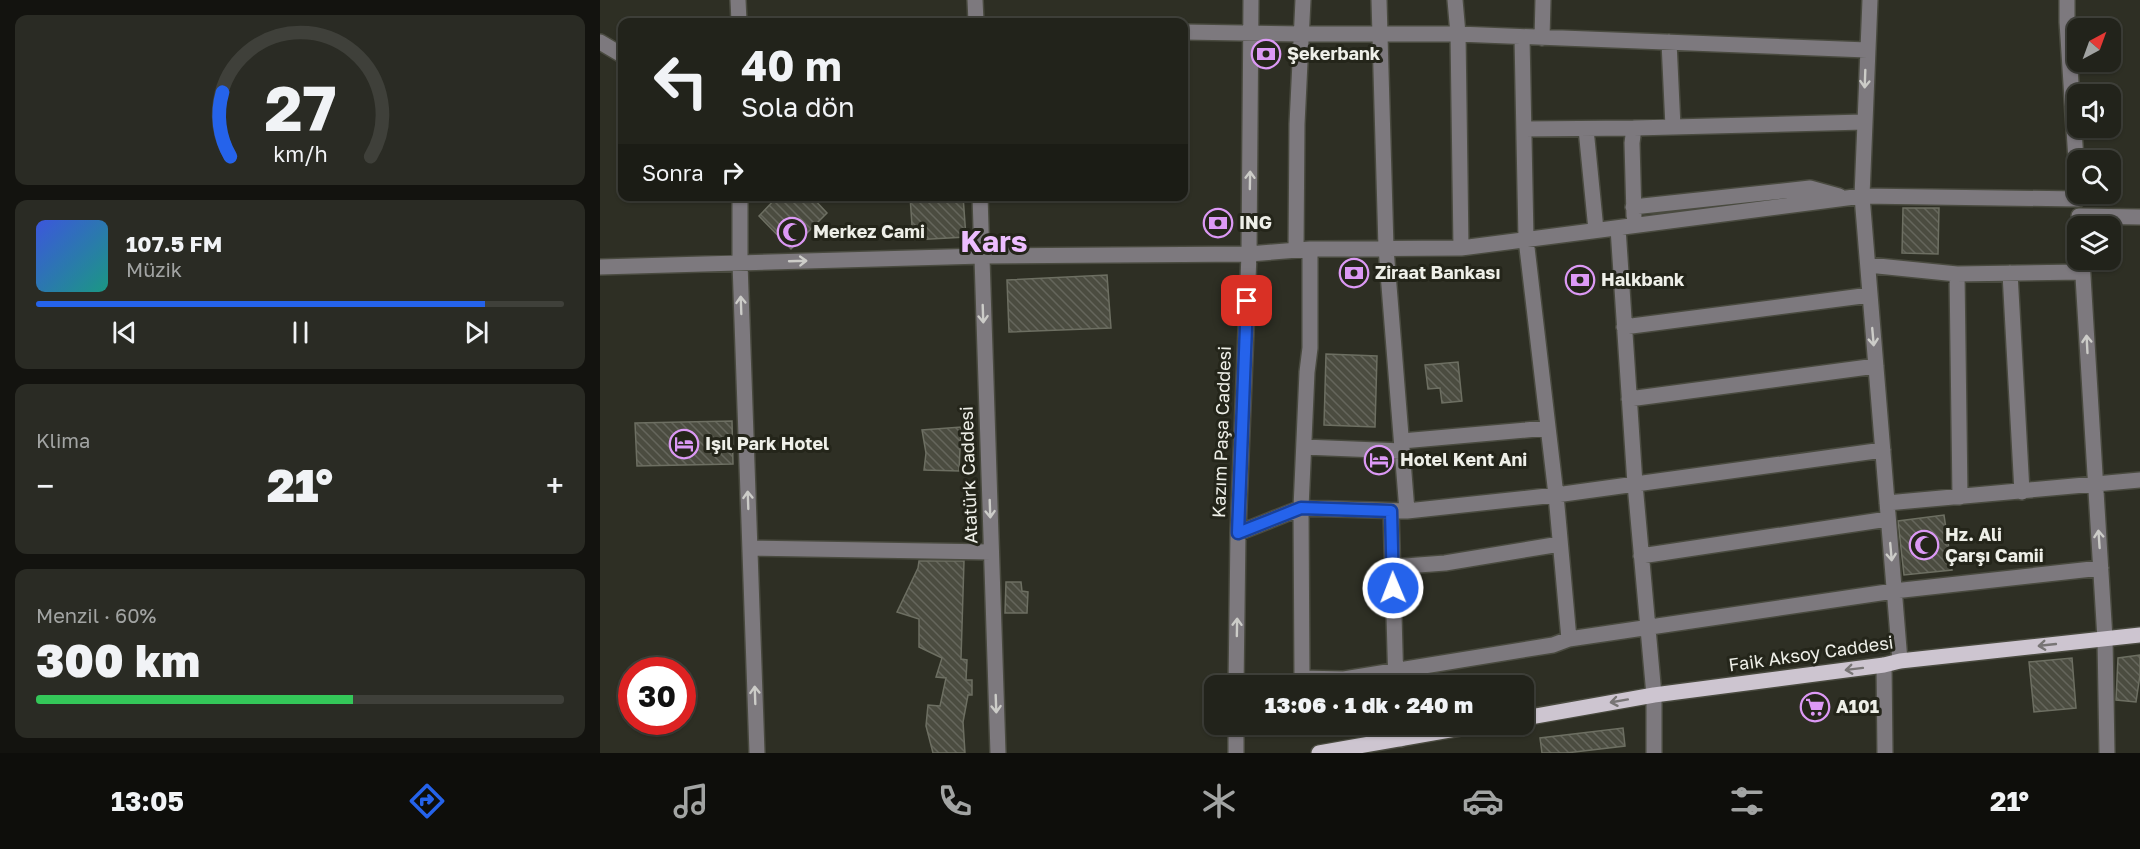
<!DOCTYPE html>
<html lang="tr">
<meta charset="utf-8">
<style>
body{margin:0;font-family:"Golos Text",sans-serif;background:#2a2b24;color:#f1f3f6;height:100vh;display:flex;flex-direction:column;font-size:22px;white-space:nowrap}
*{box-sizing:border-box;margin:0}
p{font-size:20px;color:#a2a4a3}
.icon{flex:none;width:33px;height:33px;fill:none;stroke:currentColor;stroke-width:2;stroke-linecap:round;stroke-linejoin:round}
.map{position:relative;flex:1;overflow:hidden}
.side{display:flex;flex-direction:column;gap:15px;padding:15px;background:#13130f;width:600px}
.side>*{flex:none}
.banner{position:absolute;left:18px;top:18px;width:570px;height:183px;border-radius:12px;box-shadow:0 2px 4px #0004,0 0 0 2px #3f403a;background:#22231b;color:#f1f3f6;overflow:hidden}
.needle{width:39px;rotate:41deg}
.buttons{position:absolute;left:1467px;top:18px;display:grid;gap:12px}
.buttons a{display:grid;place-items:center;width:54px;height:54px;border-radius:12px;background:#22231b;box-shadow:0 2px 4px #0004,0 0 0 2px #3f403a;font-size:30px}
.speed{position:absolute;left:18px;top:657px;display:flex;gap:12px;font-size:30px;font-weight:700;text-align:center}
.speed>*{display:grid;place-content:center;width:78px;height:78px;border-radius:50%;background:#22231b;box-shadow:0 2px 4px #0004,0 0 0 2px #3f403a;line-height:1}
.speed .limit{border:9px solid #d22;background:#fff;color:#111}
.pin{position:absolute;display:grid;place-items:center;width:51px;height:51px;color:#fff;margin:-26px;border-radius:12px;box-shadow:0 3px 9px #0006}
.me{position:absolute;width:66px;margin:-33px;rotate:359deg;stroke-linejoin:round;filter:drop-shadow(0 0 4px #0008)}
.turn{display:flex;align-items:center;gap:21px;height:126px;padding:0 24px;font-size:27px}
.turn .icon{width:78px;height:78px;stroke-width:2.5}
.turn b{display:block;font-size:42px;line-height:51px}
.then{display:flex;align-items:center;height:57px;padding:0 24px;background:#0003;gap:12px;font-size:22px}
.big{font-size:45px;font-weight:800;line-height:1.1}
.side .tile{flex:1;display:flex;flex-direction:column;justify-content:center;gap:9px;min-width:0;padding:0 21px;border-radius:12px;background:#2a2b24}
.side .dial{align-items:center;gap:0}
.dial svg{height:156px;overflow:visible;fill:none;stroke:#3f403a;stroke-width:7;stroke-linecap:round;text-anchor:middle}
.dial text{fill:#f1f3f6;stroke:none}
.song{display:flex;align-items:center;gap:18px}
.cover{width:72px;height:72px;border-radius:9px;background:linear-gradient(135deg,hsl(230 70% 55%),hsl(170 70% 35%))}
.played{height:6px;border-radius:3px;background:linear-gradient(90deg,#2563eb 85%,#3f403a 85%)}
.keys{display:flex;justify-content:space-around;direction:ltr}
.heat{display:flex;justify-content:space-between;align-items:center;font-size:33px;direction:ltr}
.charge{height:9px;border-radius:4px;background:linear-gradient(90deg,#34c759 60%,#3f403a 0)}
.trip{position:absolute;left:604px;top:675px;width:330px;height:60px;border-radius:12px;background:#22231b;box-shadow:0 2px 4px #0004,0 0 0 2px #3f403a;font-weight:800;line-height:60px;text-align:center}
.tab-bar{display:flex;height:96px;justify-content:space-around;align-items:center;background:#0e0e0b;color:#a2a4a3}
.tab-bar .icon{width:42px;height:42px}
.tab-bar .selected{color:#2563eb}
.tab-bar b{font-size:27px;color:#f1f3f6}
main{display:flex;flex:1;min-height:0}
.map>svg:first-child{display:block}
</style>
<main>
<section class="side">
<div class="tile dial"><svg viewBox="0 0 100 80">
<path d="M14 69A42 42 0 1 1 86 69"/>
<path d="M14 69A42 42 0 0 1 10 36" stroke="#2563eb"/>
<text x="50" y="56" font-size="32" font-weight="700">27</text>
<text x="50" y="72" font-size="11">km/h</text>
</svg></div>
<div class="tile">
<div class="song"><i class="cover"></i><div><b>107.5 FM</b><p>Müzik</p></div></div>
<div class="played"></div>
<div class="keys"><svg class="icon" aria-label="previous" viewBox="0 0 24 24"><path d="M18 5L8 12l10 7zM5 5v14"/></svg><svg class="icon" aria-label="pause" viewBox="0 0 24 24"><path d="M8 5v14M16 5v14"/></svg><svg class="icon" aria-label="next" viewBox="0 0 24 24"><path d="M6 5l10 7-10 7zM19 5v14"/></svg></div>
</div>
<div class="tile"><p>Klima</p>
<div class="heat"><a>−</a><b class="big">21°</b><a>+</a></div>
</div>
<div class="tile"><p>Menzil · 60%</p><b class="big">300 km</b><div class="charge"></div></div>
</section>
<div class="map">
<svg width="1540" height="753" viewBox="0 0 1540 753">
<defs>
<pattern id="building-back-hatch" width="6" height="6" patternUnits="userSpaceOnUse" patternTransform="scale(1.5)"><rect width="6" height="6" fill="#4b4c40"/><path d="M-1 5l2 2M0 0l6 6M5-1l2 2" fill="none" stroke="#65665c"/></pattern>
</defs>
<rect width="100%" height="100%" fill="#2e2f24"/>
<path fill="url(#building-back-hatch)" stroke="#6d6f62" stroke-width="1.5" d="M178,196H211L227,213L191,249L159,216Z
M310,196H363L366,237L313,240Z
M1303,208H1339L1338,254L1302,253Z
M507,275L511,328L409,332L407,280Z
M726,354L777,356L775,427L724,425Z
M858,362L862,401L842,403L840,388L828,389L825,365Z
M132,421L133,464L37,466L35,423Z
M361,427L359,471L324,470L326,453L322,430Z
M1344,515L1352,570L1304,575L1298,521Z
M319,561H364L361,659L367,660L366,680H372V695H368L363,722L365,753H333L326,726L328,705L340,706L346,678L336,677L342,658L319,647V619L297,612L318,568Z
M406,582H421L422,591L428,592L427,613H405Z
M1540,655V675L1536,702L1516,700L1518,658Z
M1472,658L1476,708L1434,712L1429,662Z
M1023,728L1025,746L966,753H942L940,738Z"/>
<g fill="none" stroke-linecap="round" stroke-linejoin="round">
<g stroke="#494a3f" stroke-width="18">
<path id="minor" d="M138,0L139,22
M375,0L376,22
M779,0L786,248L807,511
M855,0L858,34L861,248
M1270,0L1262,196L1300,661
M1467,0V22L1478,191
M584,32L702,34H858L1267,50
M922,37L926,239L956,495L969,639L1294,591L1501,568
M942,38L943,0
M0,42L22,55
M1069,42L1073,127
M924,129L1034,128L1264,122
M986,129L996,230
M140,196V263L157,753
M380,196L398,753
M1033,207L1210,188L1239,196
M1034,216L1032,143L1034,128
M1479,216L1540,217
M1018,228L1035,484L1054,695V753
M696,249L697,124L703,0
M710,249V348L707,372L701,508L702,678L744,679L953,645L969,639
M1482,260L1505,639L1507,753
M1268,265L1357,274L1482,272
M0,267L382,256L649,254L710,249L861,248L1262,196L1478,199
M1410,273L1422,492
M1357,274L1360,497
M1024,327L1270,295
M1029,399L1276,366
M802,441L948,428
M704,447L802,451
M1287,503L1540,480
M791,511L796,686
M638,533L701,508L807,511L956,495L1283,450
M150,548L391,552
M1041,556L1288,519
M792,567L845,563L960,544
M1284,665L1285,753
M636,686L638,533L649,254L651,0
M799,724L801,739
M636,753V724"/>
</g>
<g stroke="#494a3f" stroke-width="18">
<path id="major" d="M924,718L1054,695L1284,665L1300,661L1540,635
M719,753L884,724"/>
</g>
<use href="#minor" stroke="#7d797e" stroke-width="15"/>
<use href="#major" stroke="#cdc5d0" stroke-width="15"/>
</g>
<defs><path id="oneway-shaft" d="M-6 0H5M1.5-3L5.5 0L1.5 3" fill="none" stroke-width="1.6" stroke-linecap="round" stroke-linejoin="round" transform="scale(1.5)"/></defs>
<g stroke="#ccccc8">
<use href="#oneway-shaft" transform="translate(1265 79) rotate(92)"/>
<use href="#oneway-shaft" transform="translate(650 180) rotate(-89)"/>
<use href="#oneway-shaft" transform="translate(198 261) rotate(-2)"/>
<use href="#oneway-shaft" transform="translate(141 305) rotate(-92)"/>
<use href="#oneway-shaft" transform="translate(383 314) rotate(88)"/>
<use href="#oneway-shaft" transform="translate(1273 337) rotate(85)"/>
<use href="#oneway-shaft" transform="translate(1487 344) rotate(-93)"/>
<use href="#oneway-shaft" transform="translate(148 500) rotate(-92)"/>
<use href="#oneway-shaft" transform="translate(390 509) rotate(88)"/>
<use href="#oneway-shaft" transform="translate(1499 539) rotate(-94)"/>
<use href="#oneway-shaft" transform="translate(1291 552) rotate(85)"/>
<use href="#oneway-shaft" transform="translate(637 627) rotate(-89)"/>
<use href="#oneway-shaft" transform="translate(155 695) rotate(-92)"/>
<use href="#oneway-shaft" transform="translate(396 704) rotate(88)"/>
</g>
<g stroke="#787575">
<use href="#oneway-shaft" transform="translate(1447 645) rotate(174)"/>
<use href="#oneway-shaft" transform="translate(1254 669) rotate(173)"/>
<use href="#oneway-shaft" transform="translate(1019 701) rotate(170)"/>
</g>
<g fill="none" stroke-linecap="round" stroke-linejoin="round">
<g stroke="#184099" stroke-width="15">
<path id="route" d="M647,301L638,533L701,508L791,511L793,588"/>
</g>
<use href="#route" stroke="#2563eb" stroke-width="10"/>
</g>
<defs>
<g id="bank-ring" transform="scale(1.5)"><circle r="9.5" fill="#24251a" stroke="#dc99f5" stroke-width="1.5"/><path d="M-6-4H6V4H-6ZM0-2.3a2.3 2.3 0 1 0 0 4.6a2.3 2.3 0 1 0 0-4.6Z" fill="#dc99f5"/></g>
<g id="mosque-ring" transform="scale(1.5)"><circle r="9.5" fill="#24251a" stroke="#dc99f5" stroke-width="1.5"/><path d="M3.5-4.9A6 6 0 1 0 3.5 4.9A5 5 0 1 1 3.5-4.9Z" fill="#dc99f5"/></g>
<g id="hotel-ring" transform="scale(1.5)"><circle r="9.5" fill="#24251a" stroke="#dc99f5" stroke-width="1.5"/><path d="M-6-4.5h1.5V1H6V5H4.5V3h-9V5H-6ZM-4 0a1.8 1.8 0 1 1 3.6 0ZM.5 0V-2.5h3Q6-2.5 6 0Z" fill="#dc99f5"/></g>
<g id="supermarket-ring" transform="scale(1.5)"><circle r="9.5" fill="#24251a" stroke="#dc99f5" stroke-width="1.5"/><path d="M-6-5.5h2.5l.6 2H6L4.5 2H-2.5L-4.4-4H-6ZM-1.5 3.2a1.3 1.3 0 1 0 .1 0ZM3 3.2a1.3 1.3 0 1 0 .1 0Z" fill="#dc99f5"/></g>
</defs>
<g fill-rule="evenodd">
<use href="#bank-ring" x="666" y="54"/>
<use href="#bank-ring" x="618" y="223"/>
<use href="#mosque-ring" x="192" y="232"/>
<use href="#bank-ring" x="754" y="273"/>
<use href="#bank-ring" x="980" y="280"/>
<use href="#hotel-ring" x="84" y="444"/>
<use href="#hotel-ring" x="779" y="460"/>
<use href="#mosque-ring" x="1324" y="545"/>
<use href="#supermarket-ring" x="1215" y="707"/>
</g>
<g text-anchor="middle" stroke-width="6" stroke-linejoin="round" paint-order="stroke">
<g font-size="18" font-weight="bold" fill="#eeefe8" stroke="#24251a" text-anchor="start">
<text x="687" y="60">Şekerbank</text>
<text x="639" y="229">ING</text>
<text x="213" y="238">Merkez Cami</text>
<text x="775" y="279">Ziraat Bankası</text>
<text x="1001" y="286">Halkbank</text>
<text x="105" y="450">Işıl Park Hotel</text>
<text x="800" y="466">Hotel Kent Ani</text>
<text x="1345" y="541">Hz. Ali<tspan x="1345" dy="21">Çarşı Camii</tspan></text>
<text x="1236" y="713">A101</text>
</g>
<g font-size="18" fill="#eeefe8" stroke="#24251a">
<text transform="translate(622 432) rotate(-88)" y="6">Kazım Paşa Caddesi</text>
<text transform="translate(369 475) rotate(-92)" y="6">Atatürk Caddesi</text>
<text transform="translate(1211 654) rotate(-8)" y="6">Faik Aksoy Caddesi</text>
</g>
<g font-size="30" font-weight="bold" fill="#edbeff" stroke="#24251a">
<text x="394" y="252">Kars</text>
</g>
</g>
</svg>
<div class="buttons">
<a><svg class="needle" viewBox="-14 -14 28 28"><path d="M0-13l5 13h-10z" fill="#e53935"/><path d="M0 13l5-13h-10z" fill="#a2a4a3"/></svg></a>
<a><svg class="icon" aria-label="sound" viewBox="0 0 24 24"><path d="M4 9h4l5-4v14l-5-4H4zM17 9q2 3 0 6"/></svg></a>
<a><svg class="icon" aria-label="search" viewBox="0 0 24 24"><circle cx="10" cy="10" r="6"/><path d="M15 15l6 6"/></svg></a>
<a><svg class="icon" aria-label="layers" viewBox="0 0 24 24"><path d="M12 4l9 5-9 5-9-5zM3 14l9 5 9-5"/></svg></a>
</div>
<div class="speed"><div class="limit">30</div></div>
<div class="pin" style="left:647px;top:301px;background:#d93025"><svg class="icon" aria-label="arrive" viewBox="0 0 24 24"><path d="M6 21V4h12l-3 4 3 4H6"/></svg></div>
<svg class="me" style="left:793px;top:588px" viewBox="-20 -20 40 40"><circle r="17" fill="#2563eb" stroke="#fff" stroke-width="3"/><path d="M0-11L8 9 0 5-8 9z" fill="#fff"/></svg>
<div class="trip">13:06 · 1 dk · 240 m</div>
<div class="banner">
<div class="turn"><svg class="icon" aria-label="left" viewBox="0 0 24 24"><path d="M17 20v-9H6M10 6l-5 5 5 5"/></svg><div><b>40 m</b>Sola dön</div></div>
<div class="then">Sonra<svg class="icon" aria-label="right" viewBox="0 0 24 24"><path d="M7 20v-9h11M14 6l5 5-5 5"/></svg></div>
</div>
</div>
</main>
<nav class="tab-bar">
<b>13:05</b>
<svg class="icon selected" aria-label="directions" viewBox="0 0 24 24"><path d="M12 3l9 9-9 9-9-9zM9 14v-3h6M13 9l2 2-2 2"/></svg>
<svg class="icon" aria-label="music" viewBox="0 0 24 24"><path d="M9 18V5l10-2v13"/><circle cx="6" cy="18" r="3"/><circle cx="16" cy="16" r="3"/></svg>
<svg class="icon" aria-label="phone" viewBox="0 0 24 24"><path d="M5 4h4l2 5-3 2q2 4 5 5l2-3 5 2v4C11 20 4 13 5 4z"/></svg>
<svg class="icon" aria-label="climate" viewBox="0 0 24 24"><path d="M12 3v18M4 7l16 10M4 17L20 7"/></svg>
<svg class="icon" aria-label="car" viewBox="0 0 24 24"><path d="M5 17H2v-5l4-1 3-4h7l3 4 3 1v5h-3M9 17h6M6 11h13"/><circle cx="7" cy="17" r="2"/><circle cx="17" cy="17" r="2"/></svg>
<svg class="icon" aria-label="filters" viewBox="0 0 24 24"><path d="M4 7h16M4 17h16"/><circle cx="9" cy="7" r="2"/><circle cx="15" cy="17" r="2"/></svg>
<b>21°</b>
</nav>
